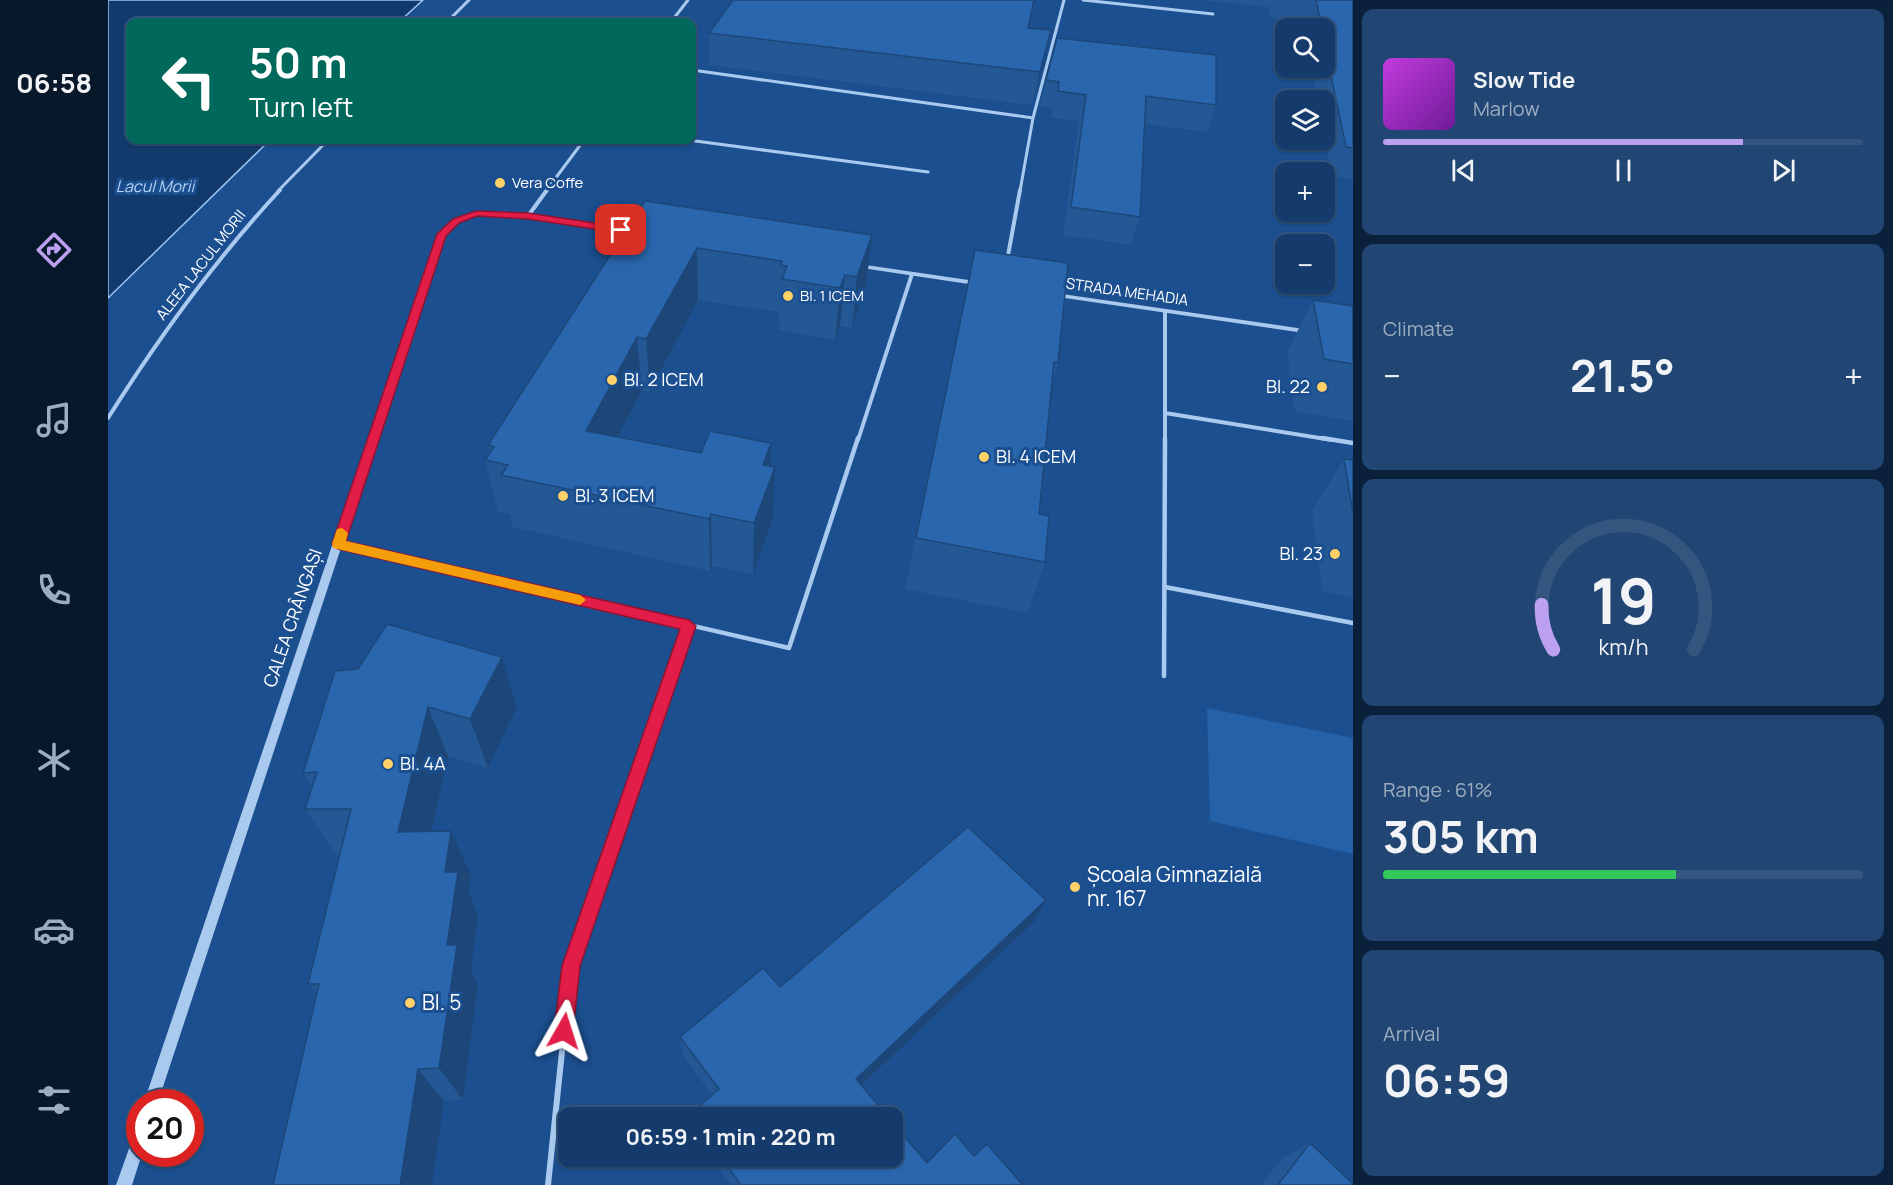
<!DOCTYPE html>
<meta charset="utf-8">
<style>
body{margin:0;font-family:Manrope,sans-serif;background:#214673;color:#f1f3f6;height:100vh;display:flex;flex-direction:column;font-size:22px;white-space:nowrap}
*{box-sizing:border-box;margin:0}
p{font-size:20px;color:#9dadc1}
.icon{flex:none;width:33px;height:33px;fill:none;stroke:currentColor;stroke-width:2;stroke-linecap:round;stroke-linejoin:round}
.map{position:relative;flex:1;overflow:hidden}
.side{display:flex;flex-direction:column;gap:9px;padding:9px;background:#0b203b;width:540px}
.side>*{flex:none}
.top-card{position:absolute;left:18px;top:18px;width:570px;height:126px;border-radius:12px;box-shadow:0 2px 4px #0004,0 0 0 2px #33557e;background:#00695c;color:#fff;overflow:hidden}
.fabs{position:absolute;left:1167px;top:18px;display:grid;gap:12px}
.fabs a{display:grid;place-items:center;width:60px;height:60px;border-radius:12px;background:#143b6b;box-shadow:0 2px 4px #0004,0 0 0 2px #33557e;font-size:30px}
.speed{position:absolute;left:18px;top:1089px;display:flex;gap:12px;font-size:30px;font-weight:700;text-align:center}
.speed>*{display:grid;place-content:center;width:78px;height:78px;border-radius:50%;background:#143b6b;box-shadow:0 2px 4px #0004,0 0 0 2px #33557e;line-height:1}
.speed .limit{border:9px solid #d22;background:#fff;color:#111}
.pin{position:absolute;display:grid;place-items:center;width:51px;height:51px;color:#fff;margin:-26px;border-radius:12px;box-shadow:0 3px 9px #0006}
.me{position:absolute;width:66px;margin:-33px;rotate:6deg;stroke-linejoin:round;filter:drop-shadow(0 0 4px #0008)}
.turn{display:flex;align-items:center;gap:21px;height:126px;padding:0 24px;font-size:27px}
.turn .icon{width:78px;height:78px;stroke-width:2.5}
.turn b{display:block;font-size:42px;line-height:51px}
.big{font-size:45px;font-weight:700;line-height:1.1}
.side .card{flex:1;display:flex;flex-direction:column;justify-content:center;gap:9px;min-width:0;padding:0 21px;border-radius:12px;background:#214673}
.side .dial{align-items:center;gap:0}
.dial svg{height:156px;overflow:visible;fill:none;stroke:#33557e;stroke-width:7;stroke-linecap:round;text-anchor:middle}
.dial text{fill:#f1f3f6;stroke:none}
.song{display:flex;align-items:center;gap:18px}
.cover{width:72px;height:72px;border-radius:9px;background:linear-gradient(135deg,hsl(290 70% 55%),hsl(280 70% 35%))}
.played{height:6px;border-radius:3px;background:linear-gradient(90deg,#bca0f2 75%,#33557e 75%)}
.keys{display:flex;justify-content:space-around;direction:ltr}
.heat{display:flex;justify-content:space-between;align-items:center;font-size:33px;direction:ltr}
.charge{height:9px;border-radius:4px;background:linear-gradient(90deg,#34c759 61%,#33557e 0)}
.trip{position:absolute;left:450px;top:1107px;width:345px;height:60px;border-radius:12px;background:#143b6b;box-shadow:0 2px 4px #0004,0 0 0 2px #33557e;font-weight:700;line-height:60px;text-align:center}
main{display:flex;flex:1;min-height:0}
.dock{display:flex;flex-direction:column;width:108px;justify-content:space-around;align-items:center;background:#08182b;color:#9dadc1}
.dock .icon{width:42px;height:42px}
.dock .selected{color:#bca0f2}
.dock b{font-size:27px;color:#f1f3f6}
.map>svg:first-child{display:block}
</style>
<main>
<nav class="dock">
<b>06:58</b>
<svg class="icon selected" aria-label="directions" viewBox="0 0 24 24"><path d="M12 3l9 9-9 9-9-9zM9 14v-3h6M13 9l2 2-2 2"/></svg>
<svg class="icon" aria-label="music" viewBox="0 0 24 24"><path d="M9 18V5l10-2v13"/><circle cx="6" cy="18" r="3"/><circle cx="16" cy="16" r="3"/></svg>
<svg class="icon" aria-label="phone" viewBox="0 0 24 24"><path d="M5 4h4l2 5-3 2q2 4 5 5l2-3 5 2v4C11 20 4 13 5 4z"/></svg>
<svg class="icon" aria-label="climate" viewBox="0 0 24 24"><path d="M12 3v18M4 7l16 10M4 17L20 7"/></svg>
<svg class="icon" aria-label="car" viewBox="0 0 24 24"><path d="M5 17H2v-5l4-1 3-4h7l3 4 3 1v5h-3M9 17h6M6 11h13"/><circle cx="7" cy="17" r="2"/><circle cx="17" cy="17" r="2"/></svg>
<svg class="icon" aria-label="filters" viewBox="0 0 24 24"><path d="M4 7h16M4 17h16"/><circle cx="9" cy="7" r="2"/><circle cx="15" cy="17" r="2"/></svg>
</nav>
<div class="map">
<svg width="1245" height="1185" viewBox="0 0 1245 1185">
<rect width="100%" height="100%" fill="#1b4f8f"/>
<path fill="#2461a8" d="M1099,708L1245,738V854L1102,821Z"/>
<path fill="#123a6d" stroke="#9cc4f0" stroke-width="1.5" d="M0,0H315L291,22H22V140H162L0,298Z"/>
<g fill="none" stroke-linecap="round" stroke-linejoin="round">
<path stroke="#a9c9ee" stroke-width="3" d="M975,0L1105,14
M563,22L580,0
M584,70L925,118
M580,140L820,172
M438,191L476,140
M912,191L925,118L956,0"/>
<path stroke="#a9c9ee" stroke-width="4" d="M420,216L439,190
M899,261L912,190
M1057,413L1224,440
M750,440L804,274
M1057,440V311"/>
<path stroke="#a9c9ee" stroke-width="4.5" d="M1214,438L1245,443
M230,544L681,648L750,438
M1057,587L1245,623
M1056,676L1057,438
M533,763L581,626"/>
<path stroke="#a9c9ee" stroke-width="6" d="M440,1185L463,966L534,762"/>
<path stroke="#a9c9ee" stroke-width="3" d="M339,22L361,0
M170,191L220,140"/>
<path stroke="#a9c9ee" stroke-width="4" d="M0,418C51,337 107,260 172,190"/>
<path fill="#a9c9ee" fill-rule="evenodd" d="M389,211L420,214L532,231L536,233L532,235L420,218L389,215L368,216L351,223L336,236L50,1102H36L329,235C348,215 362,212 389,211Z
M744,263L874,282L878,284L874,286L747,267L743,265Z
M940,292L1203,330L1207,332L1203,334L943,296L939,294Z
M32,1130V1154H34L24,1185H8L27,1132Z"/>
</g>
<path fill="#245895" d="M625,0H927L920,28L936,62L924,105L601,65V33Z
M1093,0H1245V179L1224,176L1216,134V100H1210L1204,68H1216V28H1197L1196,22L1163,18L1161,7Z
M938,80L1108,105L1099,132L1037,124L1032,217L1023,245L955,235L971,121L943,118L945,108L932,106Z
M537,201L764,235L758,286L744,328L732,326L727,340L671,330L672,317H670V312L590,300L542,391L534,390L509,437L593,453L663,443L662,466L665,519L645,574L604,566L602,571L405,527L402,515L390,512L377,460L382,454L380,445Z
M867,250L950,363L944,381L931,514L937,562L919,613L797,589Z
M1205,300L1245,306V421L1187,412L1179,352Z
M1236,459L1245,460V597L1214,591L1204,511Z
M394,657L409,707L380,768L340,756L324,831L363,875L361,894L370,915L363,970L370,984L355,1100L336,1101L209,993L200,984L232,854H227L197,809L204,787L195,773Z
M926,922L754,1085L781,1118H582L581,1115L604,1095L575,1055L572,1037L672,987Z
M1202,1143L1245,1185H1153L1175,1157Z
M602,1156H784L819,1163L866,1156L915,1185H623Z"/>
<path fill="#1d4779" d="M926,0H927L913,60Z
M943,30L936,62L924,105L932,72Z
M764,235L758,286L744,328L749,277Z
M589,248L590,300L542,391L538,339Z
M737,275L732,326L727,340L732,288Z
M529,337L534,390L486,483L478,431Z
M663,443L662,482L667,467L665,519L645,574L646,523L655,465Z
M603,514L604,566L602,571L601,519Z
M394,657L409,707L380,768L362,719Z
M320,707L340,756L314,877L290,832Z
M343,831L363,875L361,894L370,915L363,970L370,984L355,1100L331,1068L339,945L337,872Z
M938,900L926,922L743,1095L748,1079Z
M310,1069L336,1101L324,1185H292Z"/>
<path fill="#2a66ad" stroke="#1d4779" stroke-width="1.5" d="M625,0H926L920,28L943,30L932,72L601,33Z
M1208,0H1245V148L1238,147L1216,42V28H1214Z
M949,38L1108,55V105L1038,96L1032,217L963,207L978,95L950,91L951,82L938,80Z
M537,201L764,235L749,277L737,275L732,288L674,279L679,266L672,265L674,261L589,248L538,339L529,337L478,431L593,453L602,431L663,443L655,465L667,467L646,523L603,514L601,519L393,475L400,465L377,460L386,447L380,445Z
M867,250L960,263L950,363L946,362L931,514L941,516L937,562L808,538Z
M1205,300L1245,306V364L1216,359Z
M1236,459L1245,460V514Z
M279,624L394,657L362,719L320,707L290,832L343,831L337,872H350L339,945H349L331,1068L310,1069L292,1185H165L211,984H200L243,809H197L209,772L195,773L227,671L250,669Z
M860,827L938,900L748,1079L781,1118H583L581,1115L611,1089L572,1037L655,968L672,987Z
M784,1122L819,1163L847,1134L866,1156L879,1144L915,1185H633L612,1156H784Z
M1202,1143L1245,1184V1185H1170Z"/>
<path fill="#e11d48" stroke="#92132f" stroke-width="1.5" d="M368,211L420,213L513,227L517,230L513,233L420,219L369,216L351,223L338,236L238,541L581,620L588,626L472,966L465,1031L462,1038L456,1041L449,1038L446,1031L454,966L572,629L230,549L224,544L329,234L345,219Z"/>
<path fill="#f59e0b" d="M234,528L240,533L238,541L472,595L478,600L472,605L225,548L224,544L229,529Z"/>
<g fill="#ffd166" stroke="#1b4f8f" stroke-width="2">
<circle cx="392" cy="183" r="6"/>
<circle cx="680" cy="296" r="6"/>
<circle cx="504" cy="380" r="6"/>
<circle cx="1214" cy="387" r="6"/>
<circle cx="876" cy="457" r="6"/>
<circle cx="455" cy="496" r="6"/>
<circle cx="1227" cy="554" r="6"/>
<circle cx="280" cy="764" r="6"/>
<circle cx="967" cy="887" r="6"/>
<circle cx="302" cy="1003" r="6"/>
</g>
<g text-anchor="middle" stroke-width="6" stroke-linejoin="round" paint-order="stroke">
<g font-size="15" fill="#fff" stroke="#1b4f8f" text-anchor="start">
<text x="404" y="188">Vera Coffe</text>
<text x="692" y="301">Bl. 1 ICEM</text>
</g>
<g font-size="15" fill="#fff" stroke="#1b4f8f">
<text transform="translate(93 265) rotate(-52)" y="5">ALEEA LACUL MORII</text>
<text transform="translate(1019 292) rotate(8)" y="5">STRADA MEHADIA</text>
</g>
<g font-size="16" font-style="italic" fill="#b5d3f5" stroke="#1b4f8f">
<text x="47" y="192">Lacul Morii</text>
</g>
<g font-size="18" fill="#fff" stroke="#1b4f8f" text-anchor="start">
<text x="516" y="386">Bl. 2 ICEM</text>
<text x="1202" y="393" text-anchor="end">Bl. 22</text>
<text x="888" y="463">Bl. 4 ICEM</text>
<text x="467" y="502">Bl. 3 ICEM</text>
<text x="1215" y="560" text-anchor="end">Bl. 23</text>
<text x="292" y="770">Bl. 4A</text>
</g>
<g font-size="18" fill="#fff" stroke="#1b4f8f">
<text transform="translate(185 618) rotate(-71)" y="6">CALEA CRÂNGAȘI</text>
</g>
<g font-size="21" fill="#fff" stroke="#1b4f8f" text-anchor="start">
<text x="979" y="882">Școala Gimnazială<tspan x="979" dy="24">nr. 167</tspan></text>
<text x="314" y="1010">Bl. 5</text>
</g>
</g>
</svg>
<div class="fabs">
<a><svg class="icon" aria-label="search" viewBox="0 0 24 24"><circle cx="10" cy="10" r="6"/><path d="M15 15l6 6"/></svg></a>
<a><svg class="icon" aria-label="layers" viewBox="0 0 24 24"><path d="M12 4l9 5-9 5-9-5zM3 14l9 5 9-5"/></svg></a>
<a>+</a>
<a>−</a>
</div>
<div class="speed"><div class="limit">20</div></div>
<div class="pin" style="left:513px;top:230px;background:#d93025"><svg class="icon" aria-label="arrive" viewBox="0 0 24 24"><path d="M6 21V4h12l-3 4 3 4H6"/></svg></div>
<svg class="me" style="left:456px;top:1031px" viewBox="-20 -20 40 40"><path d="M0-17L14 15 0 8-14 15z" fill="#e11d48" stroke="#fff" stroke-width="4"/></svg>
<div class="trip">06:59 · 1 min · 220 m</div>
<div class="top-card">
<div class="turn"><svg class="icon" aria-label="left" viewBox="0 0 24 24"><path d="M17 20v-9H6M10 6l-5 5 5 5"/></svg><div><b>50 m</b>Turn left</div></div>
</div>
</div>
<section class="side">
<div class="card">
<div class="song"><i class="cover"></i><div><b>Slow Tide</b><p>Marlow</p></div></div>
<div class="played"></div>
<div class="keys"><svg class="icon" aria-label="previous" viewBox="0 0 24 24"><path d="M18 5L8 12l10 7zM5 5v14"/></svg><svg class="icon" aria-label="pause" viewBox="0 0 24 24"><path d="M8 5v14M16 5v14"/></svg><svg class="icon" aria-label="next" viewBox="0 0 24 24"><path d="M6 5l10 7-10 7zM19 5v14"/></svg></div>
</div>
<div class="card"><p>Climate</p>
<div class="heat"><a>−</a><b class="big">21.5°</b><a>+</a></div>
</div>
<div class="card dial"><svg viewBox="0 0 100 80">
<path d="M14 69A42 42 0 1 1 86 69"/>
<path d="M14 69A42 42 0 0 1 8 46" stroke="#bca0f2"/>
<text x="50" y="56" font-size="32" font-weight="700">19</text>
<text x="50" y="72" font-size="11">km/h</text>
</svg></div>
<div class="card"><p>Range · 61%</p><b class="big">305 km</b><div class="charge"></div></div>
<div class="card"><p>Arrival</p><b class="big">06:59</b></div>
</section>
</main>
